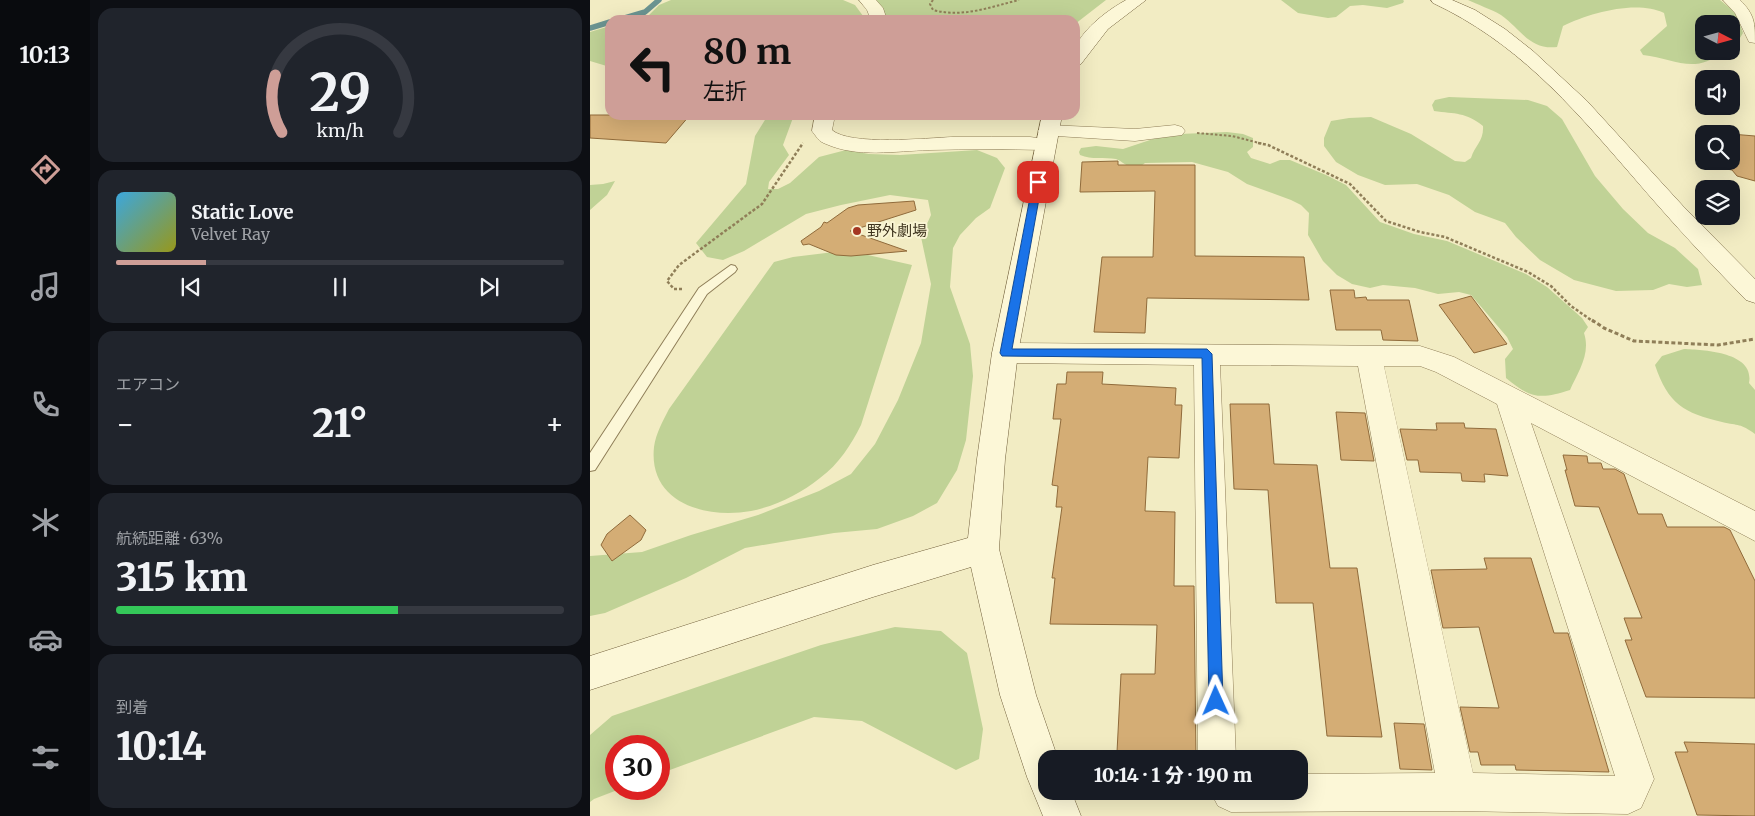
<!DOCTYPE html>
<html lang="ja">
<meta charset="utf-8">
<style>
body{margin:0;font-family:Merriweather,"Noto Sans JP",serif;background:#20242c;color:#f1f3f6;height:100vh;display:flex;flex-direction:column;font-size:19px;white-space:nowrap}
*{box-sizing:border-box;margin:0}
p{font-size:16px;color:#9ea1a6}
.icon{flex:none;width:28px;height:28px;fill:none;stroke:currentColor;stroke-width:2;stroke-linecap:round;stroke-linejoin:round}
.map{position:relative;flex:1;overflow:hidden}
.drawer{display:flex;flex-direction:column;gap:8px;padding:8px;background:#0d0f14;width:500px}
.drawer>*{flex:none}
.top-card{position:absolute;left:15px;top:15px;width:475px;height:105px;border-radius:15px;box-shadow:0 5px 20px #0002;background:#ce9e97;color:#111;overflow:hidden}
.needle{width:32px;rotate:96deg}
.fabs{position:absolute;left:1105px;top:15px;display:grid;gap:10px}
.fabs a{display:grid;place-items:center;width:45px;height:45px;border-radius:10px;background:#171b24;box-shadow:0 5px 20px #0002;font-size:25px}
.speed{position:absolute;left:15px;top:735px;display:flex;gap:10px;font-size:25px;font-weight:700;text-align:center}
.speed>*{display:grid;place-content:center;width:65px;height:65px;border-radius:50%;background:#171b24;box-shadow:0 5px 20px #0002;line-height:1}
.speed .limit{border:8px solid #d22;background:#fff;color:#111}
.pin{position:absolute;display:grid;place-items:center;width:42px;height:42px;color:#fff;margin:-21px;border-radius:10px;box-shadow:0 2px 8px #0006}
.me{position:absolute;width:55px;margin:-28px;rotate:359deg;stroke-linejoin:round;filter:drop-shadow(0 0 4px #0008)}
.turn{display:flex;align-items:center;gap:18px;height:105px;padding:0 15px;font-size:22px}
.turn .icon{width:65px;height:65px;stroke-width:2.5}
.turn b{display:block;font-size:35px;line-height:42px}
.big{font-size:38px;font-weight:800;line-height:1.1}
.drawer .widget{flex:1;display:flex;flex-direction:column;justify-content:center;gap:8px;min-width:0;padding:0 18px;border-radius:15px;background:#20242c}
.drawer .dial{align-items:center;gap:0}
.dial svg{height:130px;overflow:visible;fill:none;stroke:#363941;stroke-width:7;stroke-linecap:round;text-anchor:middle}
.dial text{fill:#f1f3f6;stroke:none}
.song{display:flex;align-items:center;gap:15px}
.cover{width:60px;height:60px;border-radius:8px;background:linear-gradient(135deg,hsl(200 70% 55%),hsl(60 70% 35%))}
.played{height:5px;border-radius:2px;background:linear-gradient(90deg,#ce9e97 20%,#363941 20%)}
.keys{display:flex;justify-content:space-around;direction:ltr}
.heat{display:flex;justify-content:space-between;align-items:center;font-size:28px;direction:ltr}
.charge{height:8px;border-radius:4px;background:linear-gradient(90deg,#34c759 63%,#363941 0)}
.trip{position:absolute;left:448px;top:750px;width:270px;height:50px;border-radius:15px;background:#171b24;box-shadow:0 5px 20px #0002;font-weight:800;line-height:50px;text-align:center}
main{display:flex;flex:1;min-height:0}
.dock{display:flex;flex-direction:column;width:90px;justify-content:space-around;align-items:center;background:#090b0e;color:#9ea1a6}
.dock .icon{width:35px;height:35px}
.dock .on{color:#ce9e97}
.dock b{font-size:22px;color:#f1f3f6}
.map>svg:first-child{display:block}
</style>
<main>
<nav class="dock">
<b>10:13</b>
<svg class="icon on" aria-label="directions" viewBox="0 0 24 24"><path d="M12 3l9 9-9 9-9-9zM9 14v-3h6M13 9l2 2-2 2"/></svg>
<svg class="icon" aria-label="music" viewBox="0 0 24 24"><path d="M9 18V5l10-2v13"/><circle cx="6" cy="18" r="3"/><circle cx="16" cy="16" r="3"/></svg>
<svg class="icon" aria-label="phone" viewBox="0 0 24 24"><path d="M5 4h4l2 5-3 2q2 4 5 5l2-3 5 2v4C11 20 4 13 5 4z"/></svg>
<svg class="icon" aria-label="climate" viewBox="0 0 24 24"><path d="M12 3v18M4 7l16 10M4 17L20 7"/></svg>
<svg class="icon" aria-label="car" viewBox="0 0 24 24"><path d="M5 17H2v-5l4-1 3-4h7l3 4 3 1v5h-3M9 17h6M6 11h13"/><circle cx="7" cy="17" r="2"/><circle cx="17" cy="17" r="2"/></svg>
<svg class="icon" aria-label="filters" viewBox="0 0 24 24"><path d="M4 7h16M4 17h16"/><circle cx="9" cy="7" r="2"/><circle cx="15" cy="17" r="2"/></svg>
</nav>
<section class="drawer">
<div class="widget dial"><svg viewBox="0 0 100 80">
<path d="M14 69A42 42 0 1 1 86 69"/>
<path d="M14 69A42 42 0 0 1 10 34" stroke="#ce9e97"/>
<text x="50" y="56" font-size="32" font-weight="700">29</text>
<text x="50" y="72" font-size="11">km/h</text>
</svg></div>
<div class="widget">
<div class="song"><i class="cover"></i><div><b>Static Love</b><p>Velvet Ray</p></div></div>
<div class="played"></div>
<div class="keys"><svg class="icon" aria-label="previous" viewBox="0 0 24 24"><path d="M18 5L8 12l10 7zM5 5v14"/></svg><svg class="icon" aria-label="pause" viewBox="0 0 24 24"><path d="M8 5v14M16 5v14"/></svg><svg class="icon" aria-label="next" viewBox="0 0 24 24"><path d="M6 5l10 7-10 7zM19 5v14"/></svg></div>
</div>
<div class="widget"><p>エアコン</p>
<div class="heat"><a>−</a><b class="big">21°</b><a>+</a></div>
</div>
<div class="widget"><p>航続距離 · 63%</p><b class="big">315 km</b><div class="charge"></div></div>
<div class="widget"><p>到着</p><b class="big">10:14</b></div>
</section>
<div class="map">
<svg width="1165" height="816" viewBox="0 0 1165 816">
<rect width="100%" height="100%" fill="#f2ecc3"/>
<path fill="#c0d296" d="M81,0H253L265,5L276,20H40L59,15L69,5Z
M286,0H516L485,24V20H298Z
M691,0H813L814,1L813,3L797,8L773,5L760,6L746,17L738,18L708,13Z
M878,0H1130L1146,13L1153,33L1145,46L1141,47V24H1114V51H1133C1105,76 1084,58 1053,55L1050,50L1077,26L1074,13C1046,0 1000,13 973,26L967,47C939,50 931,29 911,15C901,9 888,5 878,0Z
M20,26V67L0,61V32Z
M859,97L938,100L957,106L972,119L1005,176L1033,209L1058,233L1085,248L1108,269L1112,285L1097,287L1079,284L1063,290L1026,291L984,280L950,260L926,237L915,223L885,212L859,195L827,184L795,185L768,175L746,162L734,146V138L741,121L759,118L781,117L821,134L865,161L875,162L881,158C885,145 894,141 893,126C876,112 865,114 844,111L842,105L845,100Z
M178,115H204L193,145L199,155L179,182L178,189H188L200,183L229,157L256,150L279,154L310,155L387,150L407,158L415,168L400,208L386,218L370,235L363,248L360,287L380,344L383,376L376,440L367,470L347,503L323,516L287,529L244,533L155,548L96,578L15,613L0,616V556L52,552L101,535L168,515L229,491L261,474L285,444L308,400L331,343L341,284L331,237L341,215L338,200L300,195L251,205L216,214L154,251L133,260L117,257L106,243L156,184L165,136Z
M637,132L653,134L663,138V147L657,152L661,158L680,164L690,160H700L736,175L756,185L790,222L824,234L857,241L936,274L957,287L992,318L998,327L994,333C1001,354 988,372 980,390C950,400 940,398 916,378L915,359L923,349L917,337L881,295L869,292L848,294L825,288L793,285L780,288L762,284L747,275L733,261L718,235L719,213L711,205L701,200L657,184L638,172L602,162L555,163C551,166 548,168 544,167C536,167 532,161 526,159C514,157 502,160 490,155L489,152L491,148L506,146L533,149L569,137L590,134Z
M25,181L17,195L0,210V185L13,184Z
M244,252L269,253L322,265L271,425C261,445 249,464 230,478C210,494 186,506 161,511C117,519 58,504 64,447C66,433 73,421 79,409L184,262L203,257Z
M1094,349C1114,350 1165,352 1159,383L1165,390V434C1150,423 1149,426 1132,422C1094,413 1078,404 1065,365L1072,356Z
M305,627L351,631L377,653L393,729L389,759L366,770L272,721L224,717L69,774V746H26V789H30L4,799L0,802V735L22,716L231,645Z"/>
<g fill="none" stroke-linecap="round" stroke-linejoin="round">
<path stroke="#6b9491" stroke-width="5.5" d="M28,20L55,12L69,0
M0,28L20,22"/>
</g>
<path fill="#d4ad75" stroke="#906b3b" d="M0,115H100L76,143L0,138Z
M1141,134L1165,136V181L1147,176L1142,170L1131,168L1129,161H1141Z
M528,161V165H605V256L714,257L719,300L557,298L555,333L504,332L512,257H563L565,191L490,192L492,162Z
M324,201L326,210L260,231L317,251L261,256L246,255L219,244L213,245L211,241L231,227L234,222L237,223L258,208L268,205Z
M740,290H764L765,298L776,297L777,300H819L828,341L793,340L791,330H746Z
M881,296L917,344L884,353L849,305Z
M477,372H513L512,384L586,388L585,405H592L589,458L558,457L555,511L585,512L584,586H604L606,759H537V753L527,752L531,674H565L567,625L460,624L465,578H462L472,507H466L468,486L462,485L471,419H463L467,384H476Z
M640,404H679L684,464L727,465L740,568H767L792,737L737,736L723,603H686L678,490L644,489Z
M746,412L775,413L784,461L751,460Z
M846,423H874L875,428L906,429L918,476L894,474L895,482L872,481L871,473L830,472L828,460H817L810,429L847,430Z
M973,455L997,456L998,463H1011L1013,469H1025L1034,474L1048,514H1072L1077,527H1134L1140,530L1165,581V698L1056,697L1035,640H1042L1034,618H1052L1009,507L985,506L975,470H977Z
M40,515L56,530L51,540L22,561L11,545L17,534Z
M894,558H941L964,633H978L1019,772L926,770L925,765H891L888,752H880L870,707L909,708L889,627L853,628L841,570L897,569Z
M804,723L834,724L842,770L810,769Z
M1094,742L1165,744V816L1107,815L1085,752H1098Z"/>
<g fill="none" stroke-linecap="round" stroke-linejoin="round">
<g stroke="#8f7e58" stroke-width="2">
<path id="lane" d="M141,265L145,266L147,269L145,272L117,294L5,470L0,471V453L109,288Z"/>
</g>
<g stroke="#8f7e58" stroke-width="1">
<path id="street" d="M269,0H286L293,8L297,20H281L277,10Z
M1133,0H1150C1165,15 1165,23 1165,43L1159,42L1145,13Z
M225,115H245L242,130C260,146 337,138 363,137C389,137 414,137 440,137L462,140L465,144L462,148L455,150C416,149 378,149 339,150C306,151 267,158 236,144C229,142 226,136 222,131Z
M458,125L545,129L585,125L592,127L595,131L592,135L545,141L451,135L448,131L451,127Z
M415,343L830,346L864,357L1165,511V541L941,423L1064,779L1051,808L1038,814L868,811L641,812L628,806L620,791H709V774L845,773L768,366L630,365L646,759H608L604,365L415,363L406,360L402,353L406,346ZM794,366H830L846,372L907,404L1025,776L883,773Z"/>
</g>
<g stroke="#715f3b" stroke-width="1">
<path id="secondary" d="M536,0H556L518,29L491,64L485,65C485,60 483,51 486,46C495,27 518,10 536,0Z
M841,0H862L885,10L915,29L943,51L997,101L1093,206L1165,279V303L1156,300L1130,273C1098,240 1068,206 1038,171C979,103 926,42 843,3Z
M452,115H472L428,353L415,459L409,549L446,695L468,759H456V791H481L491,816H453L437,777L410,695L381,567L283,597L0,690V656L283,565L378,538L387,459L402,353Z"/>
</g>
<path stroke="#8f7e58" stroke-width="2" stroke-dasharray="2.5 2" stroke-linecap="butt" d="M343,0L340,4L343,10C373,18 400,7 429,0
M607,133L642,136L673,144"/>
<path stroke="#8f7e58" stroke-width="2.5" stroke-dasharray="3 2" stroke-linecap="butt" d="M668,143L678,145L760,184L796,221L830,232L855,237L938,272L961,286L981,306L1004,322
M92,289H84L77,281L89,265L172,204L213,143"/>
<path stroke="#8f7e58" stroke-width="3" stroke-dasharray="4 2.5" stroke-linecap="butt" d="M1002,320L1014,328L1044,341L1128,345L1165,339"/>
<use href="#lane" fill="#fcf7d7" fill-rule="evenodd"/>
<use href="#street" fill="#fcf7d7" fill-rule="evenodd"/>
<use href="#secondary" fill="#fcf7d7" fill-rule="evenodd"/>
</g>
<path fill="#1a73e8" stroke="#114b97" d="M448,179L452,182L422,349H617L622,354L633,701L631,706L626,708L621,706L619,701L612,358L412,356L410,353L443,182Z"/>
<circle fill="#a43722" stroke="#f9f4d3" stroke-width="2" cx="267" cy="231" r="5"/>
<g text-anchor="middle" stroke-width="4" stroke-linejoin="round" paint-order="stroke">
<g font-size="15" fill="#3d321d" stroke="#f9f4d3" text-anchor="start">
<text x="277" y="236">野外劇場</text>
</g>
</g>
</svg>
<div class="fabs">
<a><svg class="needle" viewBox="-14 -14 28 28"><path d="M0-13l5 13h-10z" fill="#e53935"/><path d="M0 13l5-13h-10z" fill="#9ea1a6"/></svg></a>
<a><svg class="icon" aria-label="sound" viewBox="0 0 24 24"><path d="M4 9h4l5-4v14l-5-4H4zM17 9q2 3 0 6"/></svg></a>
<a><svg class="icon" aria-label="search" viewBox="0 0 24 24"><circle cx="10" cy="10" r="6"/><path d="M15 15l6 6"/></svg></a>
<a><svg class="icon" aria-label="layers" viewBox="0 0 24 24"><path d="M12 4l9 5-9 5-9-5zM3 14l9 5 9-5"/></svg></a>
</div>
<div class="speed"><div class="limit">30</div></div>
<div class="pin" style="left:448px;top:182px;background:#d93025"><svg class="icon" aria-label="arrive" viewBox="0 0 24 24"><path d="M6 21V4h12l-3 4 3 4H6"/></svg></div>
<svg class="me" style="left:626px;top:701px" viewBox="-20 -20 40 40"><path d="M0-17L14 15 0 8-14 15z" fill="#1a73e8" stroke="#fff" stroke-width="4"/></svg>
<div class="trip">10:14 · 1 分 · 190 m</div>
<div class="top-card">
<div class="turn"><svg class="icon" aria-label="left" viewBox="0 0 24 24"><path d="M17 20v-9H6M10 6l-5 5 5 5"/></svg><div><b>80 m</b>左折</div></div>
</div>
</div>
</main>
